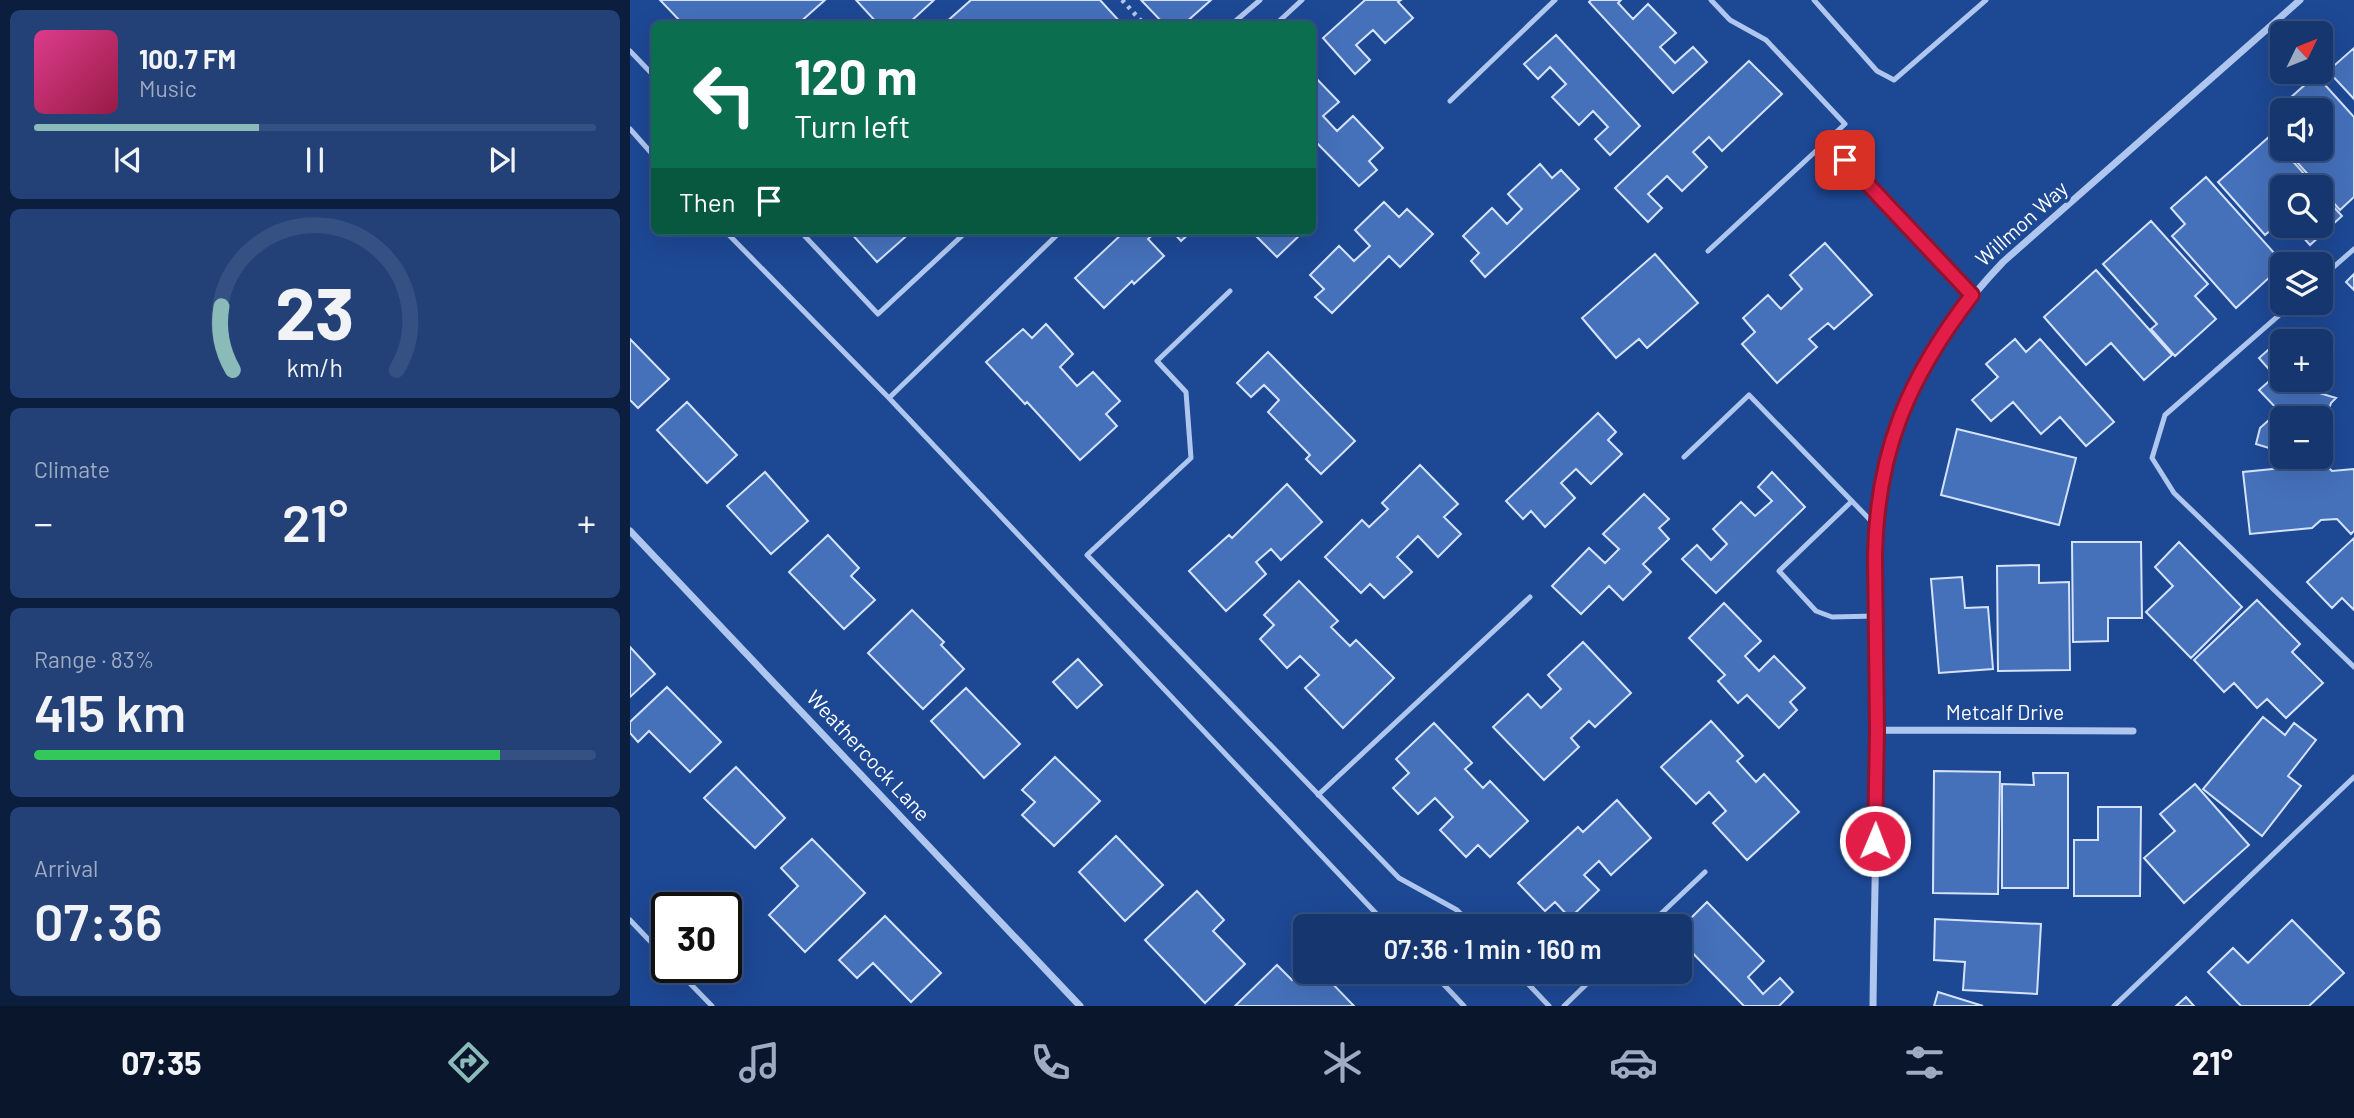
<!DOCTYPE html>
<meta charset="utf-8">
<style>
body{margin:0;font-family:Barlow,sans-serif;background:#234177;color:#f1f3f6;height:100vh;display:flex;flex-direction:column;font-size:26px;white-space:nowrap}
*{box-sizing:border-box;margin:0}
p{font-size:23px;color:#9eabc3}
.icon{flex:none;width:38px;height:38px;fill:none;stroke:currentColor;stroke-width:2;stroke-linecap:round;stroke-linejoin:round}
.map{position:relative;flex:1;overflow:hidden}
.side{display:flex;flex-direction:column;gap:10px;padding:10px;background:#0c1e3d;width:630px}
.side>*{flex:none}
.hud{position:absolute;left:21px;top:21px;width:665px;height:214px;border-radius:10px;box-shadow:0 7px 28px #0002,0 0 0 2px #355082;background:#0b6e4f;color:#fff;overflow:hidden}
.needle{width:46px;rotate:47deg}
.fabs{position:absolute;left:1640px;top:21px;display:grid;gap:14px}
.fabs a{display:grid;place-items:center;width:63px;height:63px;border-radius:10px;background:#16366f;box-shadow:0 7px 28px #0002,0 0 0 2px #355082;font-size:35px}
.speed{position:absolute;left:21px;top:892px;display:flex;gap:14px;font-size:35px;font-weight:700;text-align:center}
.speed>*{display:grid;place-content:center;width:91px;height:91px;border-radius:50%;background:#16366f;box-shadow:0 7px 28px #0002,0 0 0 2px #355082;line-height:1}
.speed .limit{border:4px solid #111;border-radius:10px;background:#fff;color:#111}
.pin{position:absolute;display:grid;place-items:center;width:60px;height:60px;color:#fff;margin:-30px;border-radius:14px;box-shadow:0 4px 10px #0006}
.me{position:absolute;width:77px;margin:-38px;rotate:1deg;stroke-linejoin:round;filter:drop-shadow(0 0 5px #0008)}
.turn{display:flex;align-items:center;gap:24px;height:147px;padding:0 28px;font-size:32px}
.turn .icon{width:91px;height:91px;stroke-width:2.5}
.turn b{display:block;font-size:49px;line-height:60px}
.then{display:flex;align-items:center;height:66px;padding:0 28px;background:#0003;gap:14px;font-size:26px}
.big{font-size:52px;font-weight:600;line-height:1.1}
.side .tile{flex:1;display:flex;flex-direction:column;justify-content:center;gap:10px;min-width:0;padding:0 24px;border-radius:10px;background:#234177}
.side .dial{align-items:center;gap:0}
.dial svg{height:182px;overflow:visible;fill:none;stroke:#355082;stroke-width:7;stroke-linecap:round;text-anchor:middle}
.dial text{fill:#f1f3f6;stroke:none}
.song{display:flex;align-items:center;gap:21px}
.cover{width:84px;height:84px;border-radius:10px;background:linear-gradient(135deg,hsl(330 70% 55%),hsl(340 70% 35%))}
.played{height:7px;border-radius:4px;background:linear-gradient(90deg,#8bbbb9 40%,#355082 40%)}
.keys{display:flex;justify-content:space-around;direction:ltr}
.heat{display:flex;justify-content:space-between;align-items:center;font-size:38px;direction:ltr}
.charge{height:10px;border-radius:5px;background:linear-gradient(90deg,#34c759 83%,#355082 0)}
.trip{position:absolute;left:663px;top:914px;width:399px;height:70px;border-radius:10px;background:#16366f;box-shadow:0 7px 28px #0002,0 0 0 2px #355082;font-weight:600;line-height:70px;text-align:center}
.tabs{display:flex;height:112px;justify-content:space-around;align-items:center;background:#09162c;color:#9eabc3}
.tabs .icon{width:49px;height:49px}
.tabs .selected{color:#8bbbb9}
.tabs b{font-size:32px;color:#f1f3f6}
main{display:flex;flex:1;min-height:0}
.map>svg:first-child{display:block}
</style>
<main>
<section class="side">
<div class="tile">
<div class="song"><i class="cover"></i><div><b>100.7 FM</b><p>Music</p></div></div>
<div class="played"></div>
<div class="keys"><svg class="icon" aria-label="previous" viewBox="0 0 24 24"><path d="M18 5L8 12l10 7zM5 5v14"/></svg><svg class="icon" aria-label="pause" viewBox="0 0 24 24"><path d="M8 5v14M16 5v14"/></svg><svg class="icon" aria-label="next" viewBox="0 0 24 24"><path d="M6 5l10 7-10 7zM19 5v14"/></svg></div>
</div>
<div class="tile dial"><svg viewBox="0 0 100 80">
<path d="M14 69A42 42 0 1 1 86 69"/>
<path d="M14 69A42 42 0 0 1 9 41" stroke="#8bbbb9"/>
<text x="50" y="56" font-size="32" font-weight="700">23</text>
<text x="50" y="72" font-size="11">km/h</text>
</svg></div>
<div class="tile"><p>Climate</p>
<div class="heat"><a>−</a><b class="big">21°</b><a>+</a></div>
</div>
<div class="tile"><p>Range · 83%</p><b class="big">415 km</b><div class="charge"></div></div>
<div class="tile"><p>Arrival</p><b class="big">07:36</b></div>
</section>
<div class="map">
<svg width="1724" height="1006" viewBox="0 0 1724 1006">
<rect width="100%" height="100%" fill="#1d4894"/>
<path fill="#4571bb" stroke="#d5e3fa" stroke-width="2" d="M30,0H195L168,24H53Z
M226,0H304L278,24H248Z
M341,0H470L492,24H314Z
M511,0H581L554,24H534Z
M735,0H771L768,2L783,18L755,43L743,30L726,45L740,60L725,74L693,38Z
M961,0H991L988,3L1003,19L1018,4L1046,33L1030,47L1045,63L1063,47L1077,62L1043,93L959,2Z
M926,35L1010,126L980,155L965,139L978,127L963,111L949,125L922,97L936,84L920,67L908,79L894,64Z
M1724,48V99L1698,71Z
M1119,61L1152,94L1092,151L1079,137L1063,152L1077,167L1052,191L1037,176L1018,194L1032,208L1018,222L985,188Z
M682,74L709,102L693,116L707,131L723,116L753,148L739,161L747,170L729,186L682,138Z
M1686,75L1724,117V197L1710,210L1656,150L1690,149V110H1652V127L1641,115Z
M1640,136L1686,187H1652V220L1635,235L1588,182Z
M910,164L922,178L931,170L949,189L855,277L841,261L849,253L833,236L862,208L877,224L892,209L878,194Z
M1576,177L1654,264L1606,308L1542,236L1555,224L1541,208Z
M1690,192L1712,216L1680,245L1663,226H1690Z
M754,202L769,217L777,209L803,234L770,267L759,256L702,313L685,297L694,289L680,275L709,246L724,261L740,246L725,230Z
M1521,221L1578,284L1565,296L1586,319L1545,356L1521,329L1527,324L1473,264Z
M219,231H282L247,262Z
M495,231H527L518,239L534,256L504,284L502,281L474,308L445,278Z
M542,231H562L551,241Z
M621,231H674L647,257Z
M1195,243L1242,295L1204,329L1198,323L1179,339L1187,347L1147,383L1112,344L1125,332L1113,318L1138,295L1151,309L1172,289L1160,275Z
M1025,254L1068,303L1017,348L1009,339L986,358L952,318Z
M1466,270L1542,355L1514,380L1481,343L1456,365L1414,317Z
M1724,274V290L1716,282Z
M416,324L443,354L430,367L447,386L463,372L490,401L476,414L487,426L450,460L397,402L395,404L356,362L393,329L402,338Z
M1656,334L1662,341H1652V380H1656L1653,382L1706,398L1701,403L1690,438V418H1652V452L1626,444L1630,428L1649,411L1629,390L1645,376L1629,358Z
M0,339L39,379L8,408L0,400Z
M1385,339L1396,352L1410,339L1484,422L1456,446L1430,417L1411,434L1383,402L1361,421L1342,400L1368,377L1356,364Z
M638,352L725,441L691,474L676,459L680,455L638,412L649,400L634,385L621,397L607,383Z
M57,402L107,455L77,483L27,430Z
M968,413L986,432L978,440L992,454L961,484L946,469L931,483L945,498L915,527L901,511L893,519L876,501Z
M1327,429L1446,458L1429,525L1311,495Z
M1695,464L1702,471L1724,469V531L1721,534L1707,519L1691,520L1682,528L1620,534L1613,472Z
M790,465L828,504L814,517L831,534L808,557L788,536L767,557L782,572L754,598L740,584L731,593L695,557L732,520L739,527L758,509L752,503Z
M135,472L178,521L141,554L97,506Z
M1142,472L1175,507L1086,593L1052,559L1067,545L1081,560L1097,544L1083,529L1111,502L1125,516L1142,501L1128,487Z
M657,484L692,522L651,560L641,549L626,562L636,574L596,611L559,571L599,535L602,538Z
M1014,494L1039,519L1029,528L1039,539L1013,564L1021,572L993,600L979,586L951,614L922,586L959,548L975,563L989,549L973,534Z
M198,535L229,568L221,576L245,600L214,629L159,572Z
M1724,538V610L1712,598L1702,608L1677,582Z
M1442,542H1511L1512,618H1478V641L1443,642Z
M1549,542L1612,607L1561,658L1516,612L1543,586L1525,567Z
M1409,565V583L1439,582L1440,670L1368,671L1367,566Z
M1332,577L1335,608L1358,607L1363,669L1309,673L1301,579Z
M669,581L708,621L701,627L720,646L726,640L764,678L713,728L675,688L689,675L670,656L657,668L630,639L644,625L634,615Z
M1627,600L1670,644L1662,652L1693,683L1656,718L1637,699L1627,708L1604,683L1594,692L1564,660Z
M1094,603L1131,641L1115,656L1129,671L1144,656L1175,688L1160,702L1167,710L1149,728L1117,695L1108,703L1088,681L1095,675L1059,638Z
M282,610L314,642L311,645L334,669L293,709L238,653Z
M953,642L1001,693L965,727L959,721L941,738L949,747L914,780L863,727L898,694L911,708L931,689L918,675Z
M0,647L25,674L0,697Z
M448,659L472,685L447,708L423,682Z
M37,687L91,742L60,772L19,731L8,742L0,733V722Z
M336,688L390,744L354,778L301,721Z
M1633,717L1655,735L1664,723L1686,740L1658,776L1671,786L1632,836L1573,789Z
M1081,721L1113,756L1107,761L1126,782L1134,774L1169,812L1117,860L1083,823L1096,811L1079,792L1066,804L1031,767Z
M804,723L842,763L835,769L853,788L860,781L898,821L860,857L848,845L836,857L810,830L823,817L805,798L788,814L763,788L779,773L766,759Z
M425,757L470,801L424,846L392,815L405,802L392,790Z
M106,767L155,818L125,848L74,798Z
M1304,771L1370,772L1368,894L1303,893Z
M1403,773H1438V888H1372V784L1404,785Z
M1565,784L1619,845L1554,903L1514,858L1545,831L1530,814Z
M987,800L1021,838L981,875L969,861L954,875L969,890L940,918L925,902L915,911L888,883L948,827L953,832Z
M1468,807H1511L1510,896H1444V840H1468Z
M486,836L533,885L495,921L449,872Z
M182,839L235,893L175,952L139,915L168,886L151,868Z
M567,891L594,920L583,931L615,964L575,1003L515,940Z
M1077,902L1134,961L1118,977L1133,994L1150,978L1163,992L1149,1006H1114L1050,940V929Z
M255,916L311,973L281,1002L243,963L227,978L209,960Z
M1305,919L1411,924L1407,994L1333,990L1335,962L1304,960Z
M1662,920L1714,973L1679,1006H1611L1578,972L1603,948L1618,963Z
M647,965L662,980L676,966V971H697L694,975L724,1006H605Z
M1308,992L1353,1006H1304Z
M1556,997L1564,1006H1546Z"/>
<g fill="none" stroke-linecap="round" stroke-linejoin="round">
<path stroke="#afc7ef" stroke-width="4.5" stroke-dasharray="3.5 5" stroke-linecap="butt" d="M492,0L514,24"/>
<path stroke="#afc7ef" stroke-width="5" d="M1184,0L1247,71L1264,80L1356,0
M602,24L630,0
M646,24L672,0
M0,51L24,76
M820,101L925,0
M0,129L24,156
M1197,141L1342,295
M95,231L259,398L431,231
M170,231L248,314L337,231
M1078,251L1215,124L1136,40L1100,20L1081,0
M1690,279L1724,249
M600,291L527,361L556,392L561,458L457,555L769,878L827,910L843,926
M1663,303L1535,415L1522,458L1544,493L1724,667
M259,398L758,926
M1054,457L1119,395L1246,526
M1222,501L1149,571L1186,611L1202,617L1246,616
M688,795L900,597
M0,920L37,959
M1018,926L1075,872
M45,968L82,1006
M801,971L834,1006
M886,971L919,1006
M934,1006L970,971
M1484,1006L1724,777"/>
<path stroke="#afc7ef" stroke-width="7" d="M0,531L450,1006
M1247,730L1503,731
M1243,1006C1244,914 1247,822 1247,730C1247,663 1242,596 1246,529C1252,422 1301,338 1373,262L1670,0"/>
</g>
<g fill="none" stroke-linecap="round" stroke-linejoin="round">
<g stroke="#92132f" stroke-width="18">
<path id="route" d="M1215,160L1342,295C1279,377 1247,450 1245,555L1247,730L1245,841"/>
</g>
<use href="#route" stroke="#e11d48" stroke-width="12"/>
</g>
<g text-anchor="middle" stroke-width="7" stroke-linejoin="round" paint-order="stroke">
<g font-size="21" fill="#fff" stroke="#1d4894">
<text transform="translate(1392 224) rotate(-42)" y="7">Willmon Way</text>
<text x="1375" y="720">Metcalf Drive</text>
<text transform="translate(238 756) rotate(47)" y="7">Weathercock Lane</text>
</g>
</g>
</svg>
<div class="fabs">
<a><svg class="needle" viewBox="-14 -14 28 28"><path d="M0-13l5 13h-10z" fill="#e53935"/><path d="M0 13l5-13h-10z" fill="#9eabc3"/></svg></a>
<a><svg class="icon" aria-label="sound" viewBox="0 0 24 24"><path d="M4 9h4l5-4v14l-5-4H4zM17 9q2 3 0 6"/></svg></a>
<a><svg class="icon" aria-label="search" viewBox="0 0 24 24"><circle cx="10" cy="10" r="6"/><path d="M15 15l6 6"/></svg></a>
<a><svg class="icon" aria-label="layers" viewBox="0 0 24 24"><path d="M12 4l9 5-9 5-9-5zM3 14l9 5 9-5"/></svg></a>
<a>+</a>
<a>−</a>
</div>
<div class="speed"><div class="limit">30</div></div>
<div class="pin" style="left:1215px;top:160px;background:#d93025"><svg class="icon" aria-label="arrive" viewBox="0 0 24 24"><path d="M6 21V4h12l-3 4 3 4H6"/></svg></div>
<svg class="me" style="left:1245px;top:841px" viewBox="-20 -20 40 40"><circle r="17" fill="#e11d48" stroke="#fff" stroke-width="3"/><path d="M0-11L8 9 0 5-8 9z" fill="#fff"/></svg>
<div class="trip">07:36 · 1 min · 160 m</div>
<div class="hud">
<div class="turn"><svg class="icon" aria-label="left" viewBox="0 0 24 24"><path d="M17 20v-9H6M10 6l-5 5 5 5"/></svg><div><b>120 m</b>Turn left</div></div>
<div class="then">Then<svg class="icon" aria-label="arrive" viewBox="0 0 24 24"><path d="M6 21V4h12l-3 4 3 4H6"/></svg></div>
</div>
</div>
</main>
<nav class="tabs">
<b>07:35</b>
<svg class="icon selected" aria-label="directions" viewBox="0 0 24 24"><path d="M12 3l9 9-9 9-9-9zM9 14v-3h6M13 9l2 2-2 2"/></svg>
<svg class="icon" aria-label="music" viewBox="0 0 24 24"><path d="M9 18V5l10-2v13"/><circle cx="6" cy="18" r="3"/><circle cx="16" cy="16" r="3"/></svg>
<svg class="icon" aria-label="phone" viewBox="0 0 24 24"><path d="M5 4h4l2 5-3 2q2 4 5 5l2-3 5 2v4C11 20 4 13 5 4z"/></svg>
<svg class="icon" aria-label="climate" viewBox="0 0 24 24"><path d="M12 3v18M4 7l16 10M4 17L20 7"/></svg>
<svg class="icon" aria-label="car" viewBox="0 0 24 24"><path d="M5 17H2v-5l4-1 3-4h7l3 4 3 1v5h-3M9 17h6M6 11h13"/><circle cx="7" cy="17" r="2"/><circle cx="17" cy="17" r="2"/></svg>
<svg class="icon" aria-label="filters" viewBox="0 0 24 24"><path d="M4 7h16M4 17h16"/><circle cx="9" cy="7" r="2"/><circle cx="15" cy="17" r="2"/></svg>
<b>21°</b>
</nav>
